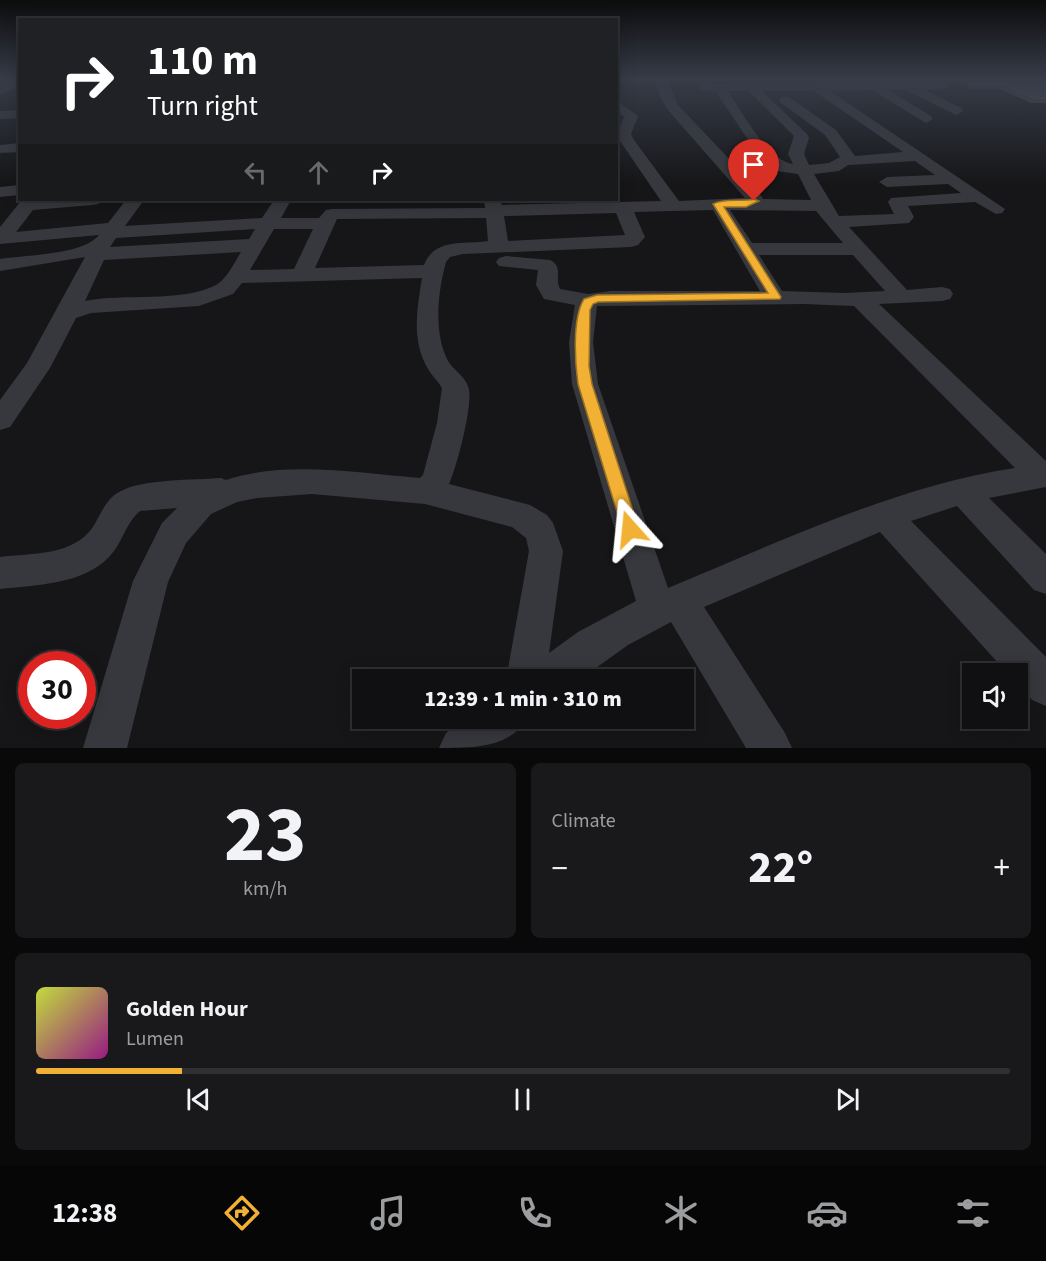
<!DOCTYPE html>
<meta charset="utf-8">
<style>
body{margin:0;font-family:"Source Sans 3",sans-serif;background:#19191b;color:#f1f3f6;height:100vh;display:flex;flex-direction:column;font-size:22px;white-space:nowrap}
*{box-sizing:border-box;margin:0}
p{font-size:20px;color:#9c9d9f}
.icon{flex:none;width:33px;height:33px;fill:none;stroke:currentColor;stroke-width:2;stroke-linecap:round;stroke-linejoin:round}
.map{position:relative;height:748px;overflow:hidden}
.drawer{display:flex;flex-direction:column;gap:15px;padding:15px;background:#09090a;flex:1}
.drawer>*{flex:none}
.top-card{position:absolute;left:18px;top:18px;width:600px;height:183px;border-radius:0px;box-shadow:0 3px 15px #0003,0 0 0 2px #303032;background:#202124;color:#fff;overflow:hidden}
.tools{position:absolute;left:962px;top:663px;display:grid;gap:12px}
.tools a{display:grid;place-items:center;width:66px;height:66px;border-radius:0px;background:#101012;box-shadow:0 3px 15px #0003,0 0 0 2px #303032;font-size:30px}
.speed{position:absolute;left:18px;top:651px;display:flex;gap:12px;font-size:30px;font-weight:700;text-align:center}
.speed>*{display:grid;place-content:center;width:78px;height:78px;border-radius:50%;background:#101012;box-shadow:0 3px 15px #0003,0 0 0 2px #303032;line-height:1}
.speed .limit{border:9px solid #d22;background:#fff;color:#111}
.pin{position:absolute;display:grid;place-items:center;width:51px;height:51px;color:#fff;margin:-62px -26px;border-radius:50% 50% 50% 0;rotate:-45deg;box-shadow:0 0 6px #0007}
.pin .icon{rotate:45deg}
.me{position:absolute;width:66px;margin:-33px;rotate:342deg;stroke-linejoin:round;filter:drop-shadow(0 0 4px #0008)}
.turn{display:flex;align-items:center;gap:21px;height:126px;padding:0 30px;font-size:27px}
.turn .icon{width:78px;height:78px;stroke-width:2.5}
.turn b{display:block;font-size:42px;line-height:51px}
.lanes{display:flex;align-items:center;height:57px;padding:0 30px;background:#0003;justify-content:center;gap:30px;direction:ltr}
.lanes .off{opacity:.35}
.big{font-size:45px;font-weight:800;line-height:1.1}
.drawer .widget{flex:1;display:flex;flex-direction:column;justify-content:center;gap:9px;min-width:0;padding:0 21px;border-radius:9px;background:#19191b}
.drawer .dial{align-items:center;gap:0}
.dial b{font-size:78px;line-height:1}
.song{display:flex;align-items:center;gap:18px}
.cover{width:72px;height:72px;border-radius:9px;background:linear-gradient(135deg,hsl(70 70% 55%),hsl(310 70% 35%))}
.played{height:6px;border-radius:3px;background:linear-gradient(90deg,#f2b134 15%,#303032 15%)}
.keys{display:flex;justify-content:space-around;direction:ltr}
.heat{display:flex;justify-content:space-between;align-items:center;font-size:33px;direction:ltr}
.drawer .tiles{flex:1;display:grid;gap:15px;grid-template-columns:1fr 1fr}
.widget:last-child{grid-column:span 2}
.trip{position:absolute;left:352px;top:669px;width:342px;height:60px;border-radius:0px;background:#101012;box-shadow:0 3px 15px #0003,0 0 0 2px #303032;font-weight:800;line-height:60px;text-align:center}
.tab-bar{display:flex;height:96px;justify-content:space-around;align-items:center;background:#060607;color:#9c9d9f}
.tab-bar .icon{width:42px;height:42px}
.tab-bar .selected{color:#f2b134}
.tab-bar b{font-size:27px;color:#f1f3f6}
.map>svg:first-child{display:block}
</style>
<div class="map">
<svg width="1046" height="748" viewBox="0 0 1046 748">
<rect width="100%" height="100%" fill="#161618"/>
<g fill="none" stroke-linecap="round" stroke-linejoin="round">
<path fill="#37383d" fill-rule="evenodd" d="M13,79H20V85L0,95V86Z
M655,79H667L678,105L754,185L763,199L811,200L798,174L777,171L763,162L716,92L701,90L693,79H705L712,84L1046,79V84H949L947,88L925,90L961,108L963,111L956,115L906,90H888L931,116L933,119L926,123L872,90L830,91L1005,209L1002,213L996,214L975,202L908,206L914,217L909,223L849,227L907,290L942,287L950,289L953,294L950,299L942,301L879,304L1046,461V487L989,498L1046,554V594L1034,590L957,506L911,521L1046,657V706L1032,700L1017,684V674H1008L880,532L704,607L785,733L792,748H746L671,622L628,645L579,680H506L529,551L526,538L512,527L425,504L312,494L257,498L237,502L211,514L186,543L168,582L127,748H83L133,581L162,523L177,508L140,511C125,524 122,544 109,557C82,585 35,585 0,589V557C32,553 73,556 93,527C101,514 106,498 121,491C143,479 194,480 221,478L226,480C285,460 359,473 420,478L423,475L437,423L442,388C438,381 432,376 428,369C411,340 417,309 422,278L242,283L233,294L199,306L91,313L76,318L50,368L10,427L0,430V400L27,363L85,257L0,271V259C25,255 83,255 99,235L0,244V227L21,201L101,200L98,204L92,205L33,210L16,232L108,223L126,200H144L125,226L262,218L274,200H291L281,218H319L326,210L332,209L485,208L484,200H500L502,205L661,201L620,141L617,134L624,117L616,111V100L638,116L631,134L634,140L679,201L745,198L668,110L660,96ZM728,91H749L794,136L788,154L793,164C769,162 742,112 728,91ZM762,91H814L903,152L855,156L836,130L789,97H781L779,100L781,103L825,135L840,157L829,163L809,165L804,154L809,138L807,134ZM915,161L935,175L887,177L879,182L887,187L948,184L961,193L891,198L888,202L894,214L839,216L814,174L839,171L848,165ZM713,210L760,291H611L588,294L560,289C554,278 564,267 550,260L506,256L499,258L496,262L499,266L538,270L536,285L544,299L575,305L569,342L572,384L636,601L578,632L549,653L563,551L553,523L547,515L530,505L449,484C457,466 472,409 469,390C467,377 454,371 448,361C433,332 438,291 446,262L450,257L463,254L631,247L638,245L645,237L634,212ZM730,210L816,211L843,243H752ZM616,213L625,235L508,241L504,216ZM486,218L488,241C465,245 435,237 424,265L315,268L337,219ZM255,229L249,239L110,247L116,238ZM274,229H313L294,269L250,270ZM241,252C234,263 227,279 216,285C182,303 123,293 85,301L104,260ZM759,255H853L885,291L844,293L782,291ZM803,304L854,306L1015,468C896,486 779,542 668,588L598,384L593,342L597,306Z
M20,110V118L0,119V111Z
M20,143V152L0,153V145Z
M20,185V195L0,197V187Z
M468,718H527C510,748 475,748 439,748L446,733Z"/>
</g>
<path fill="#47494d" d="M969,82H1046V103H1031L1000,89H972L966,86Z"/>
<path fill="#525359" stroke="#5f6168" stroke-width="1.5" d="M969,82H1046V98H1034L1003,84H974Z"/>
<linearGradient id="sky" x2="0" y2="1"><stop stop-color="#0c0c0d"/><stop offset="0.43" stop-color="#363c48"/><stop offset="1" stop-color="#363c48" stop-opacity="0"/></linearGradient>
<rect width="1046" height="184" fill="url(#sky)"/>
<path fill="#f2b134" stroke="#9d7322" stroke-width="1.5" d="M754,199L759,201L746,207H724L781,297L780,299L598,302L593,304L590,310L589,366L592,384L639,529L636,535L630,537L624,535L578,384C575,362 572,318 584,299L597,295L768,293L713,204C724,198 742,202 754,199Z"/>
</svg>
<div class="tools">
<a><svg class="icon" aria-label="sound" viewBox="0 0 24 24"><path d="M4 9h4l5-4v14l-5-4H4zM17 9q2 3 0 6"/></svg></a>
</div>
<div class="speed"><div class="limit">30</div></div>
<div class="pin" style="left:754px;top:201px;background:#d93025"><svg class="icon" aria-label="arrive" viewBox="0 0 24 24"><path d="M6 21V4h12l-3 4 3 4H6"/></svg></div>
<svg class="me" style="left:630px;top:529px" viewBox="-20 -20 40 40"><path d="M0-17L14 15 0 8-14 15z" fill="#f2b134" stroke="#fff" stroke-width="4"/></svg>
<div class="trip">12:39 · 1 min · 310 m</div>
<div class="top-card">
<div class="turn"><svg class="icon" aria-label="right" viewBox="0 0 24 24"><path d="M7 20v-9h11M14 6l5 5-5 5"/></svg><div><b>110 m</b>Turn right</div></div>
<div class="lanes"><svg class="icon off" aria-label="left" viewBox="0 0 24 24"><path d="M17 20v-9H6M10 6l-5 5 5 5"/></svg><svg class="icon off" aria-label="ahead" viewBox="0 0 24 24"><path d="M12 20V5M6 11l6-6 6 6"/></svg><svg class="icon" aria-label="right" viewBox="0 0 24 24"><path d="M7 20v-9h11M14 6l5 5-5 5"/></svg></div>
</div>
</div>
<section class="drawer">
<div class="tiles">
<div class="widget dial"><b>23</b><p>km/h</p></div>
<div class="widget"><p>Climate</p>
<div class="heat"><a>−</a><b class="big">22°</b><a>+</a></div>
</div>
<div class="widget">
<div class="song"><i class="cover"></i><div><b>Golden Hour</b><p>Lumen</p></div></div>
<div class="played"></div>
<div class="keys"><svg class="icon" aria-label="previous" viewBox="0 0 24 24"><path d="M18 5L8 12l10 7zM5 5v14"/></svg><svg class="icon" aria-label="pause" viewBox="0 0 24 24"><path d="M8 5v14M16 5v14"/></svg><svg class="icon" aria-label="next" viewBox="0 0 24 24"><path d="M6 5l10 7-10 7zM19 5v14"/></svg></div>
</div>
</div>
</section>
<nav class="tab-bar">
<b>12:38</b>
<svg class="icon selected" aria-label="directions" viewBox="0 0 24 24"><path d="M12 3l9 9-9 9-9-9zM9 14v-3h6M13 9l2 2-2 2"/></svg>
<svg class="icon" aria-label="music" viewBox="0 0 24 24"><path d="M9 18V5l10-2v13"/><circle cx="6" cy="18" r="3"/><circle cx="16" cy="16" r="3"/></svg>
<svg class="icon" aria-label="phone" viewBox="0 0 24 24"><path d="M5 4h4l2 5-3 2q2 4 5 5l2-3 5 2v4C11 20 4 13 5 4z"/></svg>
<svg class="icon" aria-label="climate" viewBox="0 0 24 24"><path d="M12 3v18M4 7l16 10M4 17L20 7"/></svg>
<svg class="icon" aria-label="car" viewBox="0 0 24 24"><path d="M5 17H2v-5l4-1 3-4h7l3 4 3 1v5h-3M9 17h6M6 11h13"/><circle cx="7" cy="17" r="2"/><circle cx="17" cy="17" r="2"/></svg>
<svg class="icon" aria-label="filters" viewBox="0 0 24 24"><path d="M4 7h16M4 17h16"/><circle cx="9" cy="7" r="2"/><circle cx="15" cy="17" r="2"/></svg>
</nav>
